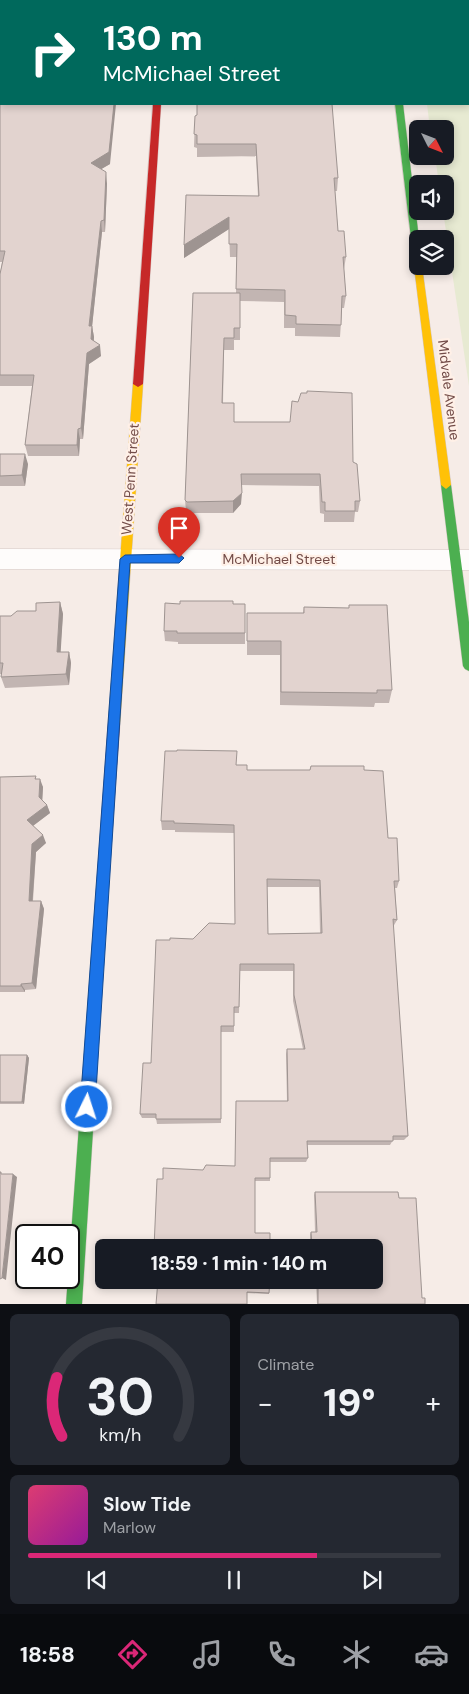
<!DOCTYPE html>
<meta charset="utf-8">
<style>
body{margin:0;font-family:"DM Sans",sans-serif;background:#242831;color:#f1f3f6;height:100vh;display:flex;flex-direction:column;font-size:19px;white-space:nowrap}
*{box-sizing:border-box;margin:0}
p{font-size:16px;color:#9ea1a6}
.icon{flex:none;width:28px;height:28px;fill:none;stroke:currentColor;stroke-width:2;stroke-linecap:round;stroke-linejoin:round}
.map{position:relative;height:1304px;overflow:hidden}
.side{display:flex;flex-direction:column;gap:10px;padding:10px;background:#0d0f14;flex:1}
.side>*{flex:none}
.top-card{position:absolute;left:0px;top:0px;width:470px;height:105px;box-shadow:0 2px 8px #0003;background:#00695c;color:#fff;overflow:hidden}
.needle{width:32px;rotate:132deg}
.fabs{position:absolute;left:409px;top:120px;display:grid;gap:10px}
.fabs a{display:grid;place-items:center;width:45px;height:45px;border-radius:8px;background:#171b24;box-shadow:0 2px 8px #0003;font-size:25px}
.speed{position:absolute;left:15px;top:1224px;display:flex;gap:10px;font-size:25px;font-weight:700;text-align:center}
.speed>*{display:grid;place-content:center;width:65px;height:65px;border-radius:50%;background:#171b24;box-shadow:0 2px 8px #0003;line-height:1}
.speed .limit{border:2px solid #111;border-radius:8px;background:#fff;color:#111}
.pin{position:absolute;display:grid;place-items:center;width:42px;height:42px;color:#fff;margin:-51px -21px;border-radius:50% 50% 50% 0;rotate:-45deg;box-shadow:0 0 5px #0007}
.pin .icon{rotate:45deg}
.me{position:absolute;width:55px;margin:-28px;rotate:4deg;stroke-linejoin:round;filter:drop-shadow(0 0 4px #0008)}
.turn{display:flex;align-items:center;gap:18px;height:105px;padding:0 20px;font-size:22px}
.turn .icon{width:65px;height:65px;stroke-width:2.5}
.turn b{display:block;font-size:35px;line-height:42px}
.big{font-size:38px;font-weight:800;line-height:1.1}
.side .tile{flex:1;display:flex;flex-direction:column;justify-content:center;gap:8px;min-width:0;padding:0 18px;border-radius:8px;background:#242831}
.side .dial{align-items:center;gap:0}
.dial svg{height:130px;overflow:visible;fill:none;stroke:#363941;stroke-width:7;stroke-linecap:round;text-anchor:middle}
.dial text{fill:#f1f3f6;stroke:none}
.song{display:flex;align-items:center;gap:15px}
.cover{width:60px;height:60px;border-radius:8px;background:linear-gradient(135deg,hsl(340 70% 55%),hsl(300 70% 35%))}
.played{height:5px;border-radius:2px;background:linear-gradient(90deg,#db2777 70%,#363941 70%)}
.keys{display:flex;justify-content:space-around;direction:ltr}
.heat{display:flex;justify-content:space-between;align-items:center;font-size:28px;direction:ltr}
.side .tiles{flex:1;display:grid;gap:10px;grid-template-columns:1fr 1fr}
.tile:last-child{grid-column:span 2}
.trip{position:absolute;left:95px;top:1239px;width:288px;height:50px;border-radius:8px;background:#171b24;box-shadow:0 2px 8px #0003;font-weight:800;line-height:50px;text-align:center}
.tabs{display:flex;height:80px;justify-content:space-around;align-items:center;background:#090b0e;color:#9ea1a6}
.tabs .icon{width:35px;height:35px}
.tabs .active{color:#db2777}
.tabs b{font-size:22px;color:#f1f3f6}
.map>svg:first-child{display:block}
</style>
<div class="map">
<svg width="469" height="1304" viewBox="0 0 469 1304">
<rect width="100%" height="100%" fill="#f6ece7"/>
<path fill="#e7ead2" d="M469,35V386L443,211H445V184H439L435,156H445V129H430L427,104H469Z"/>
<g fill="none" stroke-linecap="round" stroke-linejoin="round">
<g stroke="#d4c8c5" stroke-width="1">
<path id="street" d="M156,0H174V1H156Z
M0,549L469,550V570L0,569Z"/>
</g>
<g stroke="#d4c7c4" stroke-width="1">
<path id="fast" d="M395,104H403L419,239H418V266L414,263Z
M446,481L451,485L469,622V671L465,669L463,666L441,485Z
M103,872L107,874L109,878L82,1304H66L97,878L99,874Z"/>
</g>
<g stroke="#d4c7c4" stroke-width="1">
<path id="slow" d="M393,0H401V1H394Z
M418,263V266H422L451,485L446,489L441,485L414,266Z
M138,381L143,384L120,724L118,728L114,729L110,728L108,724L133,384Z"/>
</g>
<g stroke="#d4c7c4" stroke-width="1">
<path id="jam" d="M0,13H1V17H0Z
M153,104H161L143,384L138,387L133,384Z
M114,719L118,720L120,724L109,878L107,882L103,884L99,882L97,878L108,724L110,720Z"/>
</g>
<use href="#street" fill="#fefcfb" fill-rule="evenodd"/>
<use href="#fast" fill="#4caf50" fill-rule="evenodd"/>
<use href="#slow" fill="#ffc107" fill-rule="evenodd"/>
<use href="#jam" fill="#c62828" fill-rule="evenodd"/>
</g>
<path fill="#c2b5b2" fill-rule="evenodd" d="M0,38L110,164L101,169L107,184L105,232H102L92,326L94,337V341L101,356L89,364L83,439H80L79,456H28L25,445L32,386H0V274L2,262H0Z
M195,116L338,178L337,191H335L338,231L346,257L344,269L346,296L344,308H342L340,337L295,336V328H284V302L240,301V340H234V350H224L223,403L234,422L353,462L360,501L358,512H355L354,522H324V514L320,513L319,486L241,485V504L233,513H188L186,511L185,500L193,293H236L237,257H230L229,229L184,258V245L258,196L256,156L197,157V148L194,147Z
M0,454L28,464L25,486H0Z
M60,602L63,614L60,652H69L71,663L69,685L5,688L1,677L2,674H0V616H11L36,611Z
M233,604H245V644H178V642L165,641L164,631Z
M349,605L392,690L389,703H375L374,707L280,705V655H247V613H303L304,607L349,608Z
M236,765L247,770H310L311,766L364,770L388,838L399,881L397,888H395L397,920L393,927L408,1136L404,1140H393L390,1145H307L308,1158L306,1162H270V1181H255V1233L270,1248L163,1179L203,1170L235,1166L287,1101L286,1054L287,1049H303L293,1001V971H240L239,1013H234V1032H221V1123L157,1124L156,1118H142L140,1114L151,1063L170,940L193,939L235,924L234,833L175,832V830H162L161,821ZM267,887H319L320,933L268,934Z
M36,776V779L43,787L42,800L47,805L50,813L33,826L46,843L36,852L33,901H41L44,909L36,989L25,990V992H0V777Z
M0,1055H27L29,1058L24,1104H0Z
M315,1192L399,1198L422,1298L425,1304H317L316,1280H374V1248H310V1234L311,1232H315L314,1195Z
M158,1280L269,1293V1294L247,1293Z"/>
<path fill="#9e9491" d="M114,104H116L110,164L93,174L91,163Z
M106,172L107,184L105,232L104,220Z
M229,217V229L184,258V245Z
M101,221L102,232L91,337L89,326Z
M92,326L94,337L93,349L100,345L101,356L89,364L83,439L81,428L87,353L91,339Z
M78,429L80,439L79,456L77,445Z
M25,454L28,464L25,486L22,475Z
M242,493L241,504L233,513V501Z
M60,602L63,614L60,663L57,652Z
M69,652L71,663L69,685L66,674Z
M40,779L43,787L42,806L39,797Z
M47,805L50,813L30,828L27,820Z
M43,835L46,843L36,852L32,908L29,901L32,844Z
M41,901L44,909L36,989L32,983Z
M21,984L25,990V992L21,986Z
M27,1055L29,1058L24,1104L22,1102Z
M13,1174L17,1177L6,1280L2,1278Z"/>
<path fill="#e2d3cf" stroke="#9e9491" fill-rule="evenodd" d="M0,38H1V104H114L109,152L91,163L106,172L104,220L101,221L89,326H92L91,339L100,345L87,353L81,428L78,429L77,445H25L34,375H0V274L5,251H0Z
M197,104H332L338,178H334L338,231H344L346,257H343L346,296H342L341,325L296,324V316L285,315V290L236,289L237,244H229V217L184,245L186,195L259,196L256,144H197V135L194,134L195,116L197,115Z
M193,293H240V328H234V338H224L222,403H234V422H290L292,401L298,402L301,393H307V391L352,393L353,462L357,464L360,501H355V511H325V502H322L320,474H241L242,493L233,501L187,502L185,500Z
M0,454H25L22,475L0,476Z
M180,601H233V604H245V633H177V631H164L165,603L180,604Z
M60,602L57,652H69L66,674L1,677L3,663H0V616H11L17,611H36V603Z
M349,605H387L392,690H377V693L281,692V641H247V613H304V607L349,608Z
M177,750L237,751L236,765H247V770H310L311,766H364V770L383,771L388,838H397L399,881H394L397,920L393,919L408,1136H393V1141H307L308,1158H270V1178H255V1233H270V1248H154L157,1179H163V1168L203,1170L206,1165L235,1166L236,1101H288L287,1049H305L294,995V964H240L239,1007H234V1026H221V1119H156V1114H140L143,1063H151L156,940H170V938L193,939L209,923L235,924L234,825L174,823V821H161L165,751H177ZM267,879L320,880L322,933L268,934Z
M36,776L35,779H40L39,797L47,805L27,820L43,835L32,844L29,901H41L32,983L21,984V986H0V777Z
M0,1055H27L22,1102H0Z
M0,1172H1V1174H13L2,1278L0,1279Z
M315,1192H398L399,1198H416L422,1298H425V1304H318V1280H374V1248H312L311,1232H317Z
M158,1280H270L269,1293L247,1292V1304H156Z"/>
<path fill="#1a73e8" stroke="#114b97" d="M179,554L184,558L179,563H130L95,1107L92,1112L87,1114L82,1112L80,1107L120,559L125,555Z"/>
<g text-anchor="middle" stroke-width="4.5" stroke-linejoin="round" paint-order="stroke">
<g font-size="14" fill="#734c48" stroke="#fff0e7">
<text transform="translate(449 390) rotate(83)" y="5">Midvale Avenue</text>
<text transform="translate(130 479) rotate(-86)" y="5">West Penn Street</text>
<text x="279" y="564">McMichael Street</text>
</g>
</g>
</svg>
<div class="fabs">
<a><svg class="needle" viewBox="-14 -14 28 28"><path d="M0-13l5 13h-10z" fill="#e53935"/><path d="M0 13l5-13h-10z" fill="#9ea1a6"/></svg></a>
<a><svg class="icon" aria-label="sound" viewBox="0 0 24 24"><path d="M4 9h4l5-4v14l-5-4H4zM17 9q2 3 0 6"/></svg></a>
<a><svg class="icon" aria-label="layers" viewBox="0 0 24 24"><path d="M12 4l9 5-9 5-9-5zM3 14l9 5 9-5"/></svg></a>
</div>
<div class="speed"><div class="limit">40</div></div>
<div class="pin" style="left:179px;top:558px;background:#d93025"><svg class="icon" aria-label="arrive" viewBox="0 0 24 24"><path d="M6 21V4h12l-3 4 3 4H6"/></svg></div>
<svg class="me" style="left:87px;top:1107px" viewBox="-20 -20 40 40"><circle r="17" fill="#1a73e8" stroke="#fff" stroke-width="3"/><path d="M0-11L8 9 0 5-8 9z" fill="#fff"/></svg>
<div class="trip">18:59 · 1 min · 140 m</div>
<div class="top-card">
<div class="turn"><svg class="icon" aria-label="right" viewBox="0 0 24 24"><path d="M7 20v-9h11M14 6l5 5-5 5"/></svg><div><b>130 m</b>McMichael Street</div></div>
</div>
</div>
<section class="side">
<div class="tiles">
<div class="tile dial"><svg viewBox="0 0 100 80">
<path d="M14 69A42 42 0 1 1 86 69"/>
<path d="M14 69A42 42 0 0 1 11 33" stroke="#db2777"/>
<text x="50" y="56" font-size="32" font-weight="700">30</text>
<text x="50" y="72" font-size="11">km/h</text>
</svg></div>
<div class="tile"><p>Climate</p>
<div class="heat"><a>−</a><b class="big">19°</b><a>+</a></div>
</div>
<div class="tile">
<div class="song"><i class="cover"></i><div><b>Slow Tide</b><p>Marlow</p></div></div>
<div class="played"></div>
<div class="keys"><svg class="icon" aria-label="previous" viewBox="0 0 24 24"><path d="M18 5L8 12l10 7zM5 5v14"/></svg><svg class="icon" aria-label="pause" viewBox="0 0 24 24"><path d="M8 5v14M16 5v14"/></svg><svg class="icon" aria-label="next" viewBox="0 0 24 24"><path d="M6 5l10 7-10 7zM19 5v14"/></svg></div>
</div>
</div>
</section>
<nav class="tabs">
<b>18:58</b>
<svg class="icon active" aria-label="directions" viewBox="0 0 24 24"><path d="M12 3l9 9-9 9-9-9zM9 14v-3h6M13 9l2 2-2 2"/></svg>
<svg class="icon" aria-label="music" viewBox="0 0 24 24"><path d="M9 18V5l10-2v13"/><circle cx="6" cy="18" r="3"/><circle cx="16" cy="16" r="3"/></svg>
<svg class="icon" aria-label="phone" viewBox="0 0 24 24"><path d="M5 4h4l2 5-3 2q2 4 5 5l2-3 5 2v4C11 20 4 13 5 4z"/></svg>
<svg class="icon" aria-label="climate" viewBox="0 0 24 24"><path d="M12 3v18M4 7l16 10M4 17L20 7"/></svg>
<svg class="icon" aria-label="car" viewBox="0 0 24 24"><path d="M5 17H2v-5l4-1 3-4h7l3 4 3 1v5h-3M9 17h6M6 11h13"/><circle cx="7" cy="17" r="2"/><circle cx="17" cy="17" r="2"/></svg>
</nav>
